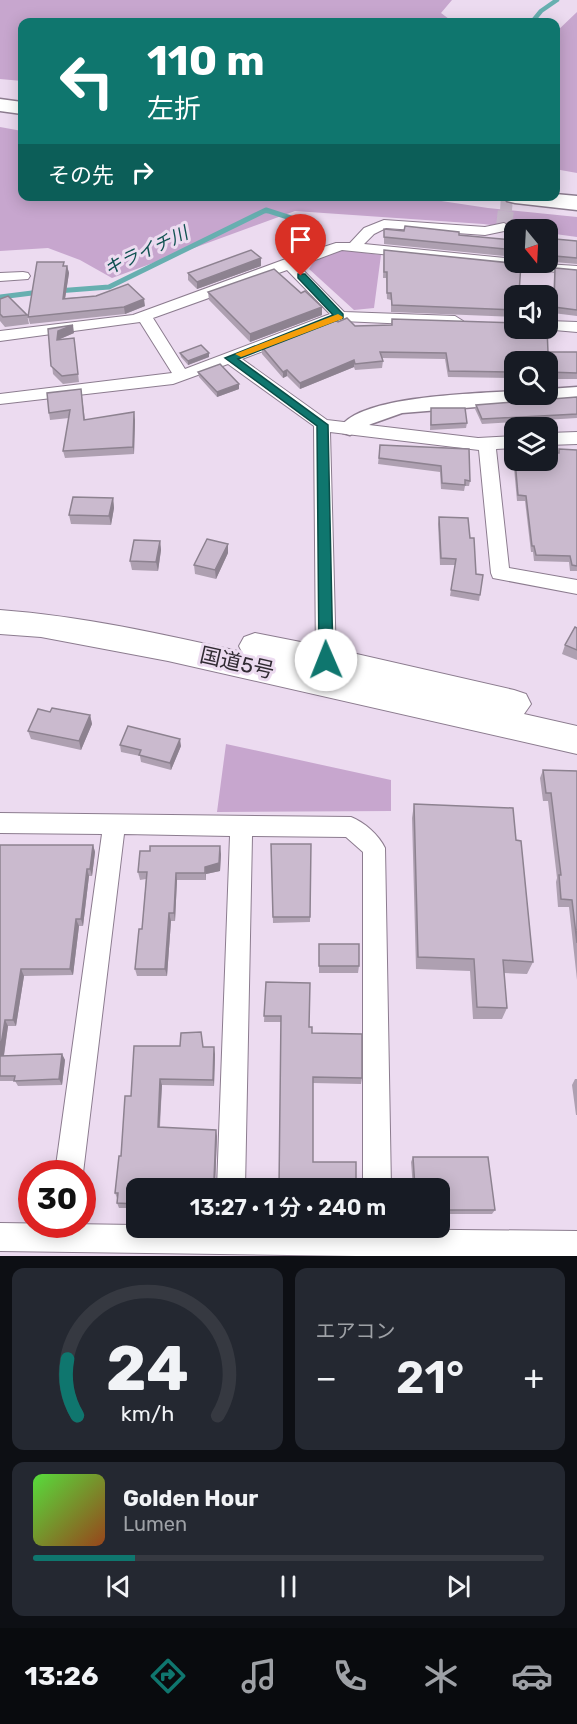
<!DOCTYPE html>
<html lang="ja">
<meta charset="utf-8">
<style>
body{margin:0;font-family:Rubik,"Noto Sans JP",sans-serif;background:#242831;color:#f1f3f6;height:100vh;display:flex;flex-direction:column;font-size:22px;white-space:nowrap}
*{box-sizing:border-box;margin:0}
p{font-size:20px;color:#9ea1a6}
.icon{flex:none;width:33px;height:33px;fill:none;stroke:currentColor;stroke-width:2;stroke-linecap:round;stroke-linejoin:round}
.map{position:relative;height:1256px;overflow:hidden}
.details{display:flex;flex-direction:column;gap:12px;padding:12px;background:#0d0f14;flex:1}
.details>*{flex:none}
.banner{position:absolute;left:18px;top:18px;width:542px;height:183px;border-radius:12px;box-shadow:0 3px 15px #0003;background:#0f766e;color:#fff;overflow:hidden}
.needle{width:39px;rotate:162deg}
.tools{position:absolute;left:504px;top:219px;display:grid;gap:12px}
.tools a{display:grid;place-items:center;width:54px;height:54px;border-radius:12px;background:#171b24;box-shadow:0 3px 15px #0003;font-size:30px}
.speed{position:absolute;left:18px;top:1160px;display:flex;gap:12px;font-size:30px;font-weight:700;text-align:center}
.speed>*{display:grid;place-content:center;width:78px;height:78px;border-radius:50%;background:#171b24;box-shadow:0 3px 15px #0003;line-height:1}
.speed .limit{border:9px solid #d22;background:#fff;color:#111}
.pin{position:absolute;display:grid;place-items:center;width:51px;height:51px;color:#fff;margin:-62px -26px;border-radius:50% 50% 50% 0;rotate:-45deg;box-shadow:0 0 6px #0007}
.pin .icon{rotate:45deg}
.me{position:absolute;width:66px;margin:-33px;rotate:359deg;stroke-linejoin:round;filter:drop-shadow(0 0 4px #0008)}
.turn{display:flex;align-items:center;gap:21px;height:126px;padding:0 30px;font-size:27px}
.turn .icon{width:78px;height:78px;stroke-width:2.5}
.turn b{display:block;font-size:42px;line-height:51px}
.then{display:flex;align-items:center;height:57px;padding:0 30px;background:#0003;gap:12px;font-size:22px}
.big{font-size:45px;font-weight:600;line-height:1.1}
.details .tile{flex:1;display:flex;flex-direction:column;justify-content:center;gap:9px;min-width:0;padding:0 21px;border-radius:12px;background:#242831}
.details .dial{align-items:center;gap:0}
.dial svg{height:156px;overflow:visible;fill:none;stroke:#363941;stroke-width:7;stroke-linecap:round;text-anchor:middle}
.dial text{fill:#f1f3f6;stroke:none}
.song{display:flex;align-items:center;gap:18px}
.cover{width:72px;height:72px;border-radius:9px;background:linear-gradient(135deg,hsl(110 70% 55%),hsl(20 70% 35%))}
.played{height:6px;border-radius:3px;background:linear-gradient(90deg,#0f766e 20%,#363941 20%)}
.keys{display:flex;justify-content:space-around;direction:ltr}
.heat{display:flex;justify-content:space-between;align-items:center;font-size:33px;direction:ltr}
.details .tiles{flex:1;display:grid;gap:12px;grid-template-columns:1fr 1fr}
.tile:last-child{grid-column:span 2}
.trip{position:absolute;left:126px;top:1178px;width:324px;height:60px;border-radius:12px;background:#171b24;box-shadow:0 3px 15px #0003;font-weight:600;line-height:60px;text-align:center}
.tab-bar{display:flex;height:96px;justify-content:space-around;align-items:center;background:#090b0e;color:#9ea1a6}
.tab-bar .icon{width:42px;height:42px}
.tab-bar .on{color:#0f766e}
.tab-bar b{font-size:27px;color:#f1f3f6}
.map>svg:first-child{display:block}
</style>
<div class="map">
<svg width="577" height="1256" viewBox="0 0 577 1256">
<rect width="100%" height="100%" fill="#ecdbf0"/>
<path fill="#c7a6ce" d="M0,0H452L441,13L453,22H22V81L0,79Z
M577,12V173L555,169V33Z
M0,127L22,131V196H408L488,208L577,217V237L548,233V230L521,229L483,224L295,211L112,278L80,260L48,248L0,251Z
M343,250L381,255L374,308L354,310L309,269L314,261Z
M226,744L391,780V811L217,812Z"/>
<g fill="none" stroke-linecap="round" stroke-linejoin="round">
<path stroke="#67afb0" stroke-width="4.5" d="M532,22L541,11L557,0
M265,211H268"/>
<path stroke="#67afb0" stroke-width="5" d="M57,291L109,287L266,210L297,220
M0,297L40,292"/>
<path stroke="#c6b8ca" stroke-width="12" stroke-dasharray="12 6" stroke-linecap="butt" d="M506,211L507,196"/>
<path stroke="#c6b8ca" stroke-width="16" stroke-dasharray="16 8" stroke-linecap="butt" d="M504,227L506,209"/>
<g stroke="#8c7c8f" stroke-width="2">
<path id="minor" d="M384,220L485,227L504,223L511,227L509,230L485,235L386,228L374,234L364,244L514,259V262L577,266V274L342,250L299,266L344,312L455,316L463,321L455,326L342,321L242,359L327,420L478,438L514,436V448L496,449L509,568L577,580V594L493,578L491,573L479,450L330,432L336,660L333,666L326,668L319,666L316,660L314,426L228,364L173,384L0,404V394L172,373L140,322L0,341V331L133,315L283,260L336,243H350L364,228ZM287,270L330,314L185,369L153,318Z
M23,272L28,273L30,276L28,279L0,281V273Z
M548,321L577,322V332L543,329L548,328Z
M577,432V444L548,445V433Z
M0,813L351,817C364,822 379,835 385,848L391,1188H363V852L346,837L252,836L245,1188H217L230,836L124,834L83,1173H55L102,834L0,833Z
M0,1223L136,1225V1227L577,1231V1256H356L0,1251Z"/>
</g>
<g stroke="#8c7c8f" stroke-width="3">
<path id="tertiary" d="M577,387V399L402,413L371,424L350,435L343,433L340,428C360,395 477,394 514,391V394H548V389Z"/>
</g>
<g stroke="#8c7c8f" stroke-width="2">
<path id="trunk" d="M0,610C82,616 162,634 242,652L239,646L244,637L255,633L326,647L514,690L526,694L531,704L524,714L577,726V754L168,661L41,637L0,634Z"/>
</g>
<g stroke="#8c7c8f" stroke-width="3">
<path id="motorway" d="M0,99L22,102V114L0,111Z
M555,194L577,196V210L515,203L507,201L504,196H555Z"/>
</g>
<use href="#minor" fill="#fff" fill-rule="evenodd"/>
<use href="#tertiary" fill="#fff" fill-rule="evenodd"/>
<use href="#trunk" fill="#fff" fill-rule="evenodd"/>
<use href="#motorway" fill="#fff" fill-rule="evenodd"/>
</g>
<path fill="#aea0b1" d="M384,229L514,240V257L384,244Z
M555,239L577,241V264L554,262V245Z
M384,250L514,296V317L391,312V300L387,299L386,278H383Z
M261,258V266L197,289L188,280V273Z
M64,262V266H67L69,273L65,298L96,296L145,306L125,314L30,324L28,317Z
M555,268L577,270V316L553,313L554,274Z
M208,292L301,293L322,315L250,342L209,300Z
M0,299L27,315L29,324L5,327L0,321Z
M392,319L548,352H577V379H548V362H514V378L448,377L445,359L382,358L383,361L382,368L355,370L354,367L300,389L287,376L283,378L262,354V347L338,322L355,326L391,325Z
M48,329L74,333L60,339L74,338L79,382L63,384L53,374Z
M180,353H209V357L188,365L181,357Z
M198,372L239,384V389L217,397L199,377Z
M82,397L85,419L135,420L134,454L65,458L63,451L69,418L50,420L49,413Z
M577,397V418L482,424L475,409L476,405Z
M431,408L467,423L466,428L430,430Z
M380,445L469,449L470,481L469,486H465L464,491L441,489L440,472L378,464Z
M559,449L577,450V571H570L569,562L534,561L533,552H531L525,501H517L513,457L514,451V460H548L558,453Z
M113,498L114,508L111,525L71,524L69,515Z
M439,517L470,538L476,574L483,575L479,601L450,596L455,565H440L438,524Z
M160,541L161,550L158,571L132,570L130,561Z
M228,553L216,579L195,574L194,565Z
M577,628V660L562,654L565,645Z
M50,712L90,715L92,724L81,750L31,739L28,731Z
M120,745L181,746L171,770L141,762L140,756L121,752Z
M543,770L577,771V980L569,907H558L556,882L557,878L548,801H543L540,778Z
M414,804L516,840L533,962L527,974L504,973L507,1008L502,1019H473L470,971L416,969L412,818Z
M271,844H311L310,922L273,923Z
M0,845H93L95,852L92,876H89L83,926H79L73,975L24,976L16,1026H8L4,1056L62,1054L65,1060L62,1085L18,1086L15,1081H0Z
M221,854L220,871L206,874V880H177L175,921H171L167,976H137L135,969L142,929L146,879L140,880L138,872Z
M319,944L359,966L358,973H319Z
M266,982L309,1027L312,1033L362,1078L361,1084L313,1083L279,1188L281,1022H264Z
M203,1047L215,1054L214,1086L162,1085L160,1127L217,1136L215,1185H189V1188H136V1208H119L117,1203V1198L115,1193L131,1096Z
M575,1079H577V1115H576L572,1085Z
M413,1157L495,1210L492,1214H440V1188H413L411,1162Z"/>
<path fill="#8d8290" d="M261,258V266L197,289V282Z
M67,266L69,273L64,306L63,299Z
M144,299L145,306L125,314L124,307Z
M322,307V315L250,342V334Z
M73,325L74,333L60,339L59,348L57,340L58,331Z
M209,353V357L188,365V361Z
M354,360V367L300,389V383Z
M287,370V376L283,378V372Z
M239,384V389L217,397V392Z
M134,412L135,420L134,454L133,447Z
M113,498L114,508L111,525L109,516Z
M160,541L161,550L158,571L156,562Z
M228,544V553L216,579L215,570Z
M90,715L92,724L81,750L79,741Z
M180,739L181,746L171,770L170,763Z
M93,845L95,852L92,876L90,869Z
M220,846L221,854L220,871L206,874V880L205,867Z
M87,869L89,876L83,926L81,919Z
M176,873L177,880L175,921L174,913Z
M169,913L171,921L167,976L165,969Z
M76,919L79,926L73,975L70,969Z
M21,969L24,976L16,1026L13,1020Z
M5,1020L8,1026L3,1061L0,1057V1051Z
M214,1047L215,1054L214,1086L213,1080Z
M62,1054L65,1060L62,1085L59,1079Z
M160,1079L162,1085L159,1133L158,1127Z
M216,1130L217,1136L215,1185L214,1180Z"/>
<path fill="#cabace" stroke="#8d8290" stroke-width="1.5" d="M405,226L459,232V235L514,240V250L384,237V229L404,231Z
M555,239L577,241V258L555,256Z
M251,250L261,258L197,282L188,273Z
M384,250L521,264L519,293L545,296H514V310L392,305L391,293H387V272H384Z
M37,262H64L63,266H67L63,299L96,296L128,284L144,299L124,307L28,317Z
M555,268L577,270V310L554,307Z
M274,269L301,293L305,291L322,307L250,334L208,292Z
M8,296L27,315L3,317L0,314V299Z
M347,318L355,326L392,325V319L514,323V328H547L548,352H577V373L548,372V362H514V372L449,371L446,353L380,352L383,361L355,364L354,360L300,383L287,370L283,372L262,347L335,320L338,322Z
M73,325L58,331L57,340L74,338L78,374L62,376L51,366L48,329Z
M201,345L209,353L188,361L180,353Z
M220,364L239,384L217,392L198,372Z
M81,389L84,420L134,412L133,447L63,451L70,410L49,413L47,393Z
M577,397V414L482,419L476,405Z
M431,408H465L467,423L431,425Z
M380,445L469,449L470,481L465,480V485L442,483L441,466L379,458Z
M559,449L577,450V566L572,565L570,556L536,555L534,546H532L526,496L518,495L515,460H548V453H559Z
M73,497L113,498L109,516L69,515Z
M439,517L468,518L470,538H474L476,574L483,575L480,595L451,590L456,559L441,558Z
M207,539L228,544L215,570L194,565Z
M134,540L160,541L156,562L130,561Z
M575,627L577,628V650L565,645Z
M52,708L90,715L79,741L28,731L38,709L50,712Z
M128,726L180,739L170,763L139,755L141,750L120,745Z
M543,770L577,771V943L572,900L561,899L559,875H561L551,793H546Z
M414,804L513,808L516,840L521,841L533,962L503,960L507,1008L477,1007L474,959L418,957Z
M271,844H311L310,917H273Z
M0,845H93L90,869H87L81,919H76L70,969H21L13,1020H5L0,1051Z
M150,846H220L219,863L205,867V873H176L174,913H169L165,969H135L139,929H142L147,872H138L140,851H150Z
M319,944H359V966H319Z
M266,982L310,983L309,1027H312V1033L362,1034V1078L313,1077V1162H356V1188H279L281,1016H264Z
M201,1032L203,1047H214L213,1080L160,1079L158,1127L216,1130L214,1180H188V1188H136V1204L117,1203L118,1193H115L119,1156H121L125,1096H131L134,1046H180L181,1033Z
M62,1054L59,1079L14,1081L15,1076H0V1056Z
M413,1157H488L495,1210H440V1188H415Z"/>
<path fill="#0f766e" stroke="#0a4d48" stroke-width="1.5" d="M298,274H305L343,314V318L238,359L328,425L333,660L331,664H321L319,660L317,426L225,358L333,315L298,278Z"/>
<path fill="#f59e0b" d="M338,314L343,317L342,319L244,356L241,357L235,354Z"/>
<g text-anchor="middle" stroke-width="6" stroke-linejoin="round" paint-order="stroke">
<g font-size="18" font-style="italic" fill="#115252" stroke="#ecdbf0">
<text transform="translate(146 251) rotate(-25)" y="6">キライチ川</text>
</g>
<g font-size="21" fill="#302a32" stroke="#ecdbf0">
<text transform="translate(237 663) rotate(13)" y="7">国道5号</text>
</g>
</g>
</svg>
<div class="tools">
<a><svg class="needle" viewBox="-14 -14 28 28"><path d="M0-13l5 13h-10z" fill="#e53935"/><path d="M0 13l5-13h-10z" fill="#9ea1a6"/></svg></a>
<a><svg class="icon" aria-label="sound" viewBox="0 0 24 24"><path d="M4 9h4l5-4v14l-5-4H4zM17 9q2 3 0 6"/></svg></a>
<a><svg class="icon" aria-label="search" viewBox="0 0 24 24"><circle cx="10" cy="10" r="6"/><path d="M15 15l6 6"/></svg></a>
<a><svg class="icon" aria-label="layers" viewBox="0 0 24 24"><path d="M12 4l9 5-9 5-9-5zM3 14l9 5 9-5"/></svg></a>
</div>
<div class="speed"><div class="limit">30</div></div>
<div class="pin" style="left:301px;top:276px;background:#d93025"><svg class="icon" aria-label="arrive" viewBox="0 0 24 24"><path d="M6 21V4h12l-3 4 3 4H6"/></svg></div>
<svg class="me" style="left:326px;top:660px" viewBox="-20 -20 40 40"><circle r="19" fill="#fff"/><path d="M0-13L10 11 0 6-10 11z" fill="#0f766e"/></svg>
<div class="trip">13:27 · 1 分 · 240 m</div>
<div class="banner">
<div class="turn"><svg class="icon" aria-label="left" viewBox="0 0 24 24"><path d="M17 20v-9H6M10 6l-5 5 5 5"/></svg><div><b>110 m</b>左折</div></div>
<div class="then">その先<svg class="icon" aria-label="right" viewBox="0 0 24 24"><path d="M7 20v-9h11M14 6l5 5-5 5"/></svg></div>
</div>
</div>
<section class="details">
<div class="tiles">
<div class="tile dial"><svg viewBox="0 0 100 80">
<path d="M14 69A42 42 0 1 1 86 69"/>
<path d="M14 69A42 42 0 0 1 9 40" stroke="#0f766e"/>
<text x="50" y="56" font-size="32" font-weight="700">24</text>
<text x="50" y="72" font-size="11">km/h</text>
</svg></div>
<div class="tile"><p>エアコン</p>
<div class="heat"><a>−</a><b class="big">21°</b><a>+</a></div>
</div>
<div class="tile">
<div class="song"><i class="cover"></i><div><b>Golden Hour</b><p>Lumen</p></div></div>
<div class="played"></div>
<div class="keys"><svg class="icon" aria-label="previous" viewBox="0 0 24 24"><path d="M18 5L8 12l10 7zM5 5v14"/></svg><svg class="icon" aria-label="pause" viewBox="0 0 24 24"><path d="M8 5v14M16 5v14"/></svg><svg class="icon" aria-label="next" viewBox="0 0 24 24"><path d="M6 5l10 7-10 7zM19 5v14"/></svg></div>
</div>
</div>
</section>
<nav class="tab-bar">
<b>13:26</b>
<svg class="icon on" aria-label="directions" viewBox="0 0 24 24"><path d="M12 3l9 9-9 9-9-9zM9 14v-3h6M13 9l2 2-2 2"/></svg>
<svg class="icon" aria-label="music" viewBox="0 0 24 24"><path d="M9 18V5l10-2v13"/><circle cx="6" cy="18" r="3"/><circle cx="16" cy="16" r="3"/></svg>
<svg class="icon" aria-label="phone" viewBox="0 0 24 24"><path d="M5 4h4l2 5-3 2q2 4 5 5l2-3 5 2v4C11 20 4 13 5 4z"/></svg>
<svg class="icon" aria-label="climate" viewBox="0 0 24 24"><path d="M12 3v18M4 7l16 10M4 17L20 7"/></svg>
<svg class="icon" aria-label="car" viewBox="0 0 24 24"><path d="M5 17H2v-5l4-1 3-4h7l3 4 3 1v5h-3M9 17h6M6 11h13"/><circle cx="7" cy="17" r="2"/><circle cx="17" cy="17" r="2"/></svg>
</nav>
